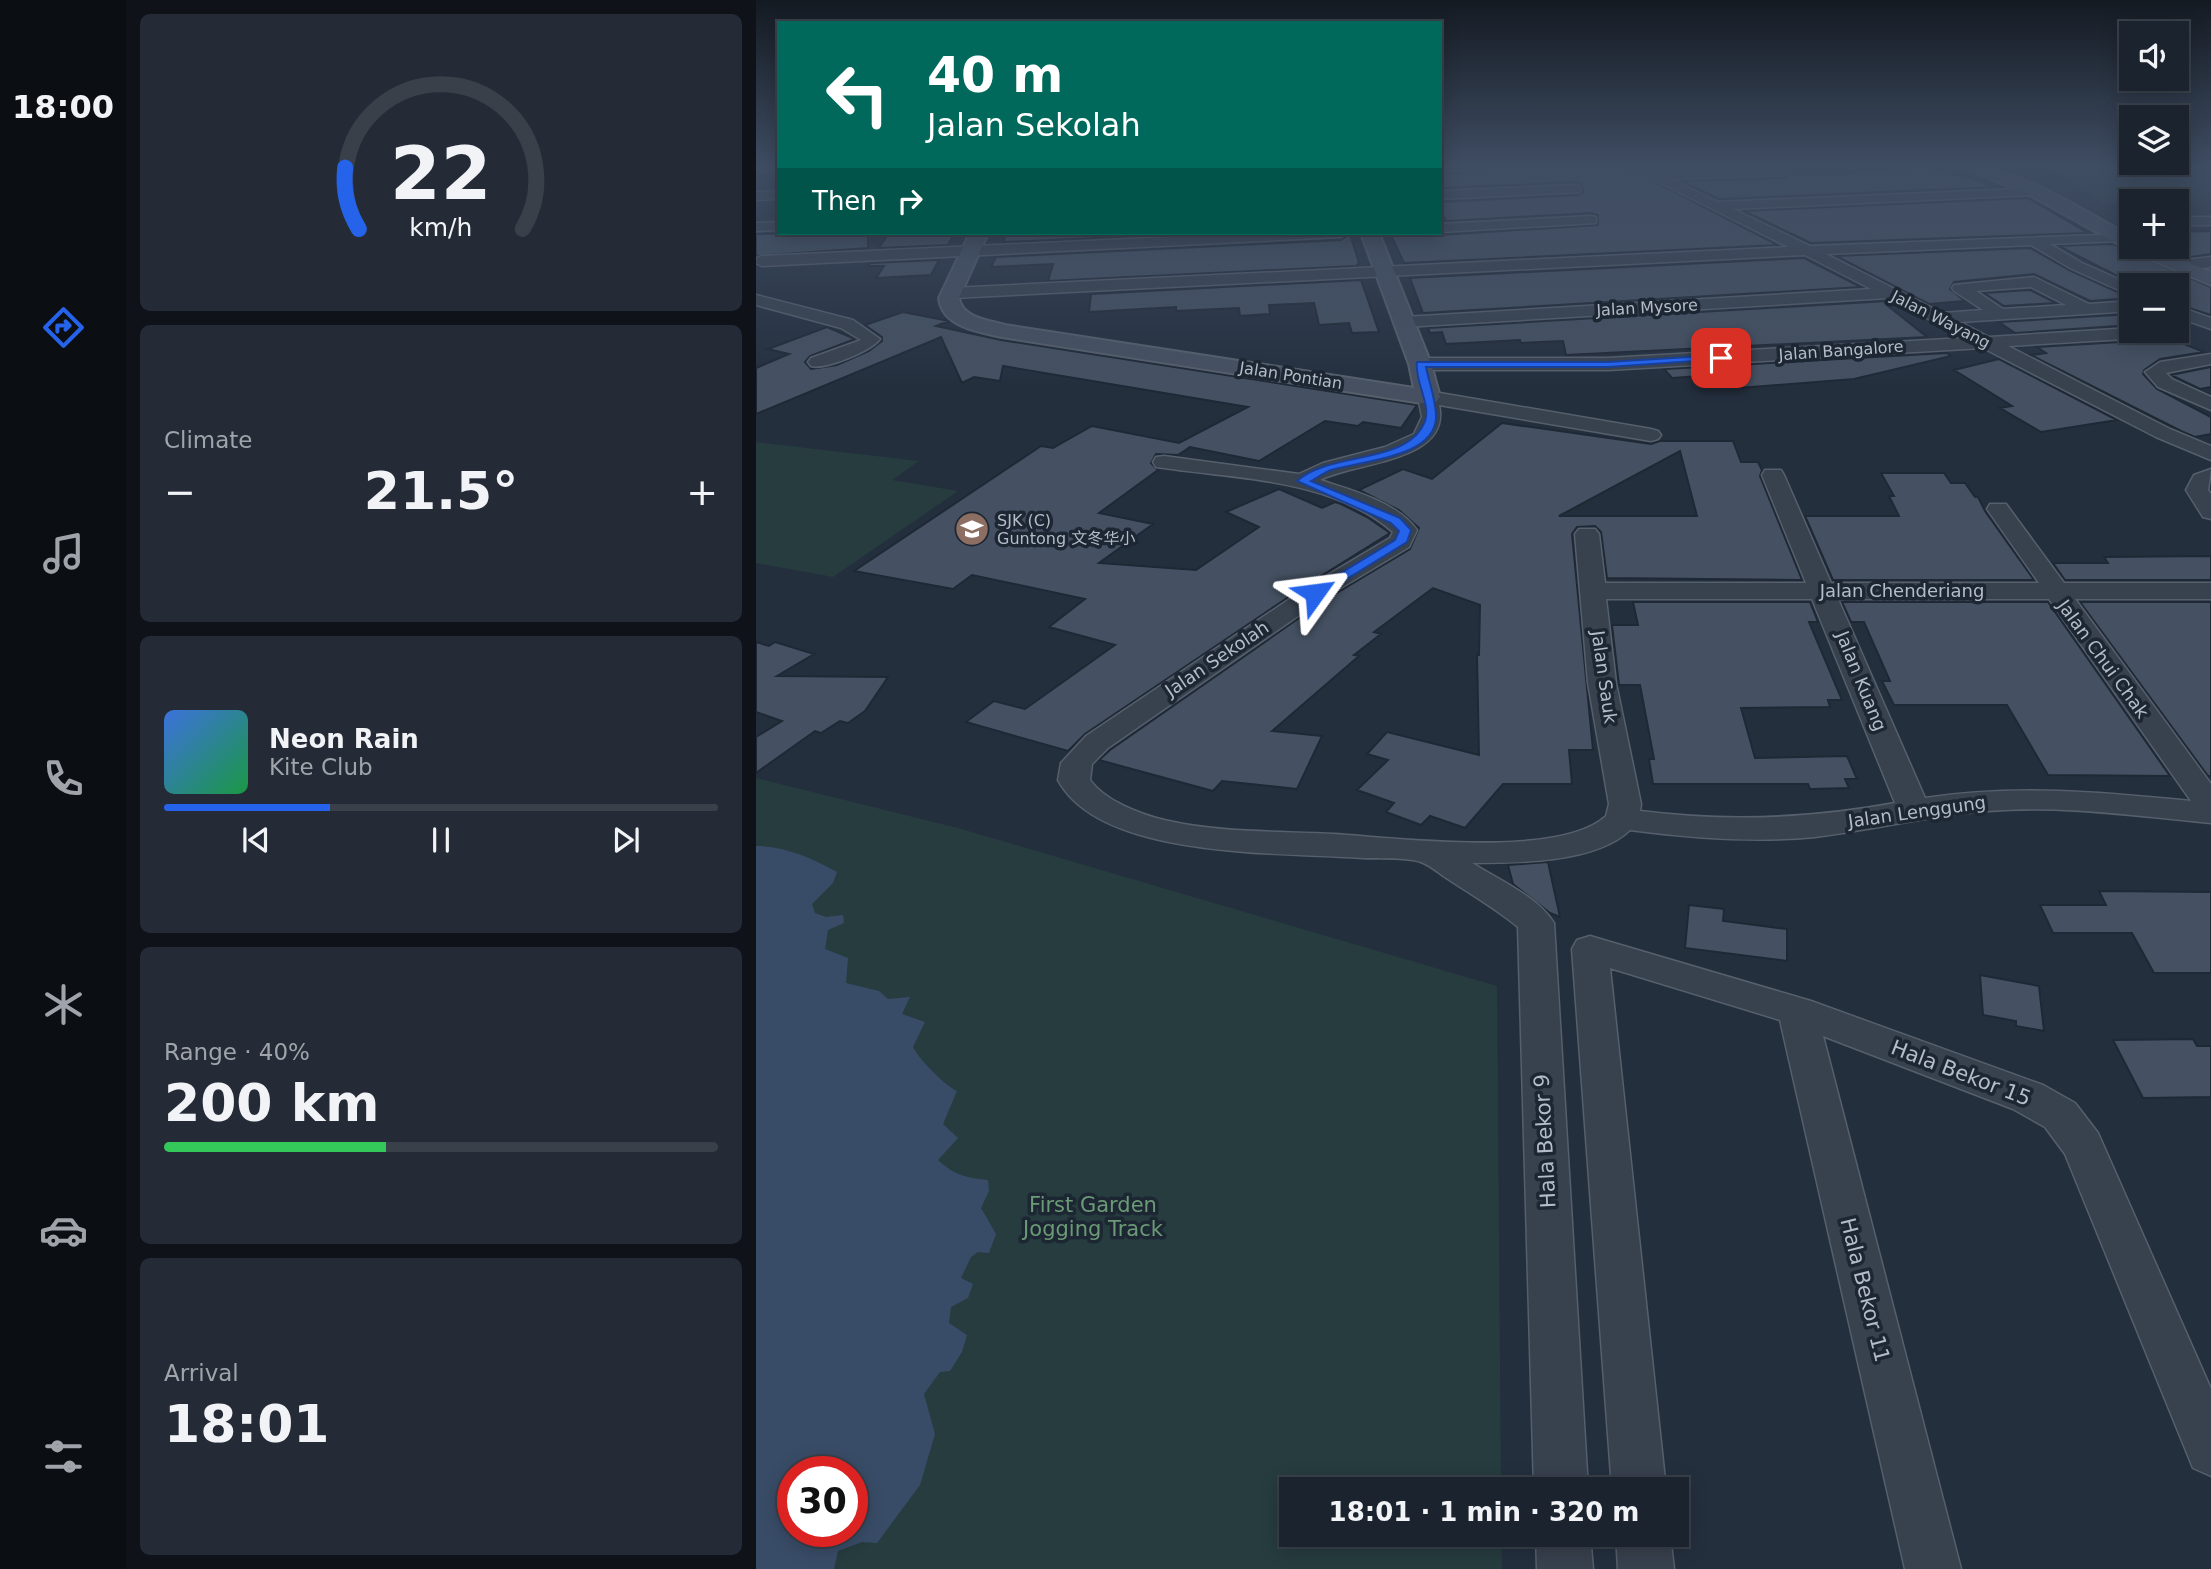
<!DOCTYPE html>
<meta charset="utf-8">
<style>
body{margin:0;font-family:"DejaVu Sans","Noto Sans SC",sans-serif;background:#242b36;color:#f1f3f6;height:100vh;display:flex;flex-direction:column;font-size:26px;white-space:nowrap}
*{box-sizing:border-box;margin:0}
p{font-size:23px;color:#a0a4aa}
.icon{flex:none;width:38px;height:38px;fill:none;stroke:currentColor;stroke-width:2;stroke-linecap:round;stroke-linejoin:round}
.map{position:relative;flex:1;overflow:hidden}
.sheet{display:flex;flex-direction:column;gap:14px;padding:14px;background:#0f1319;width:630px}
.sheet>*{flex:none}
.hud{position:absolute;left:21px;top:21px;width:665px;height:214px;border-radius:0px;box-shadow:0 4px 18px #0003,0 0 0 2px #39404a;background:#00695c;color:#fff;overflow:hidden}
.tools{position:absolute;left:1363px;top:21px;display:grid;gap:14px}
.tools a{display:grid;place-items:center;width:70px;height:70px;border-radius:0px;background:#1b232e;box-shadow:0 4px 18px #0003,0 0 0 2px #39404a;font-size:35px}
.speed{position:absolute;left:21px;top:1456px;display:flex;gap:14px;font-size:35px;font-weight:700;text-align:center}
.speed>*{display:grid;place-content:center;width:91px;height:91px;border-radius:50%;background:#1b232e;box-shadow:0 4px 18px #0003,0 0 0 2px #39404a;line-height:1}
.speed .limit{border:10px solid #d22;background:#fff;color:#111}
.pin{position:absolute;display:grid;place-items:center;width:60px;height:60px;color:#fff;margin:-30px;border-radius:14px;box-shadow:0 4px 10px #0006}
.me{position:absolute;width:77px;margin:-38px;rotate:59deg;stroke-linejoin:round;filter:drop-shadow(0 0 5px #0008)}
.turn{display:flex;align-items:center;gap:24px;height:147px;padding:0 35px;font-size:32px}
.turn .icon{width:91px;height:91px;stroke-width:2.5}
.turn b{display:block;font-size:49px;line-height:60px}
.then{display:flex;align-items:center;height:66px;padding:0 35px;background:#0003;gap:14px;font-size:26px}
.big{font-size:52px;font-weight:700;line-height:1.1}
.sheet .tile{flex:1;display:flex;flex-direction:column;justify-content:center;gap:10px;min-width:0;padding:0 24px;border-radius:10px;background:#242b36}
.sheet .dial{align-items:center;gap:0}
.dial svg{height:182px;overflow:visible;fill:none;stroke:#39404a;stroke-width:7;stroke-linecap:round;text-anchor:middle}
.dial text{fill:#f1f3f6;stroke:none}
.song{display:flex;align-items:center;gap:21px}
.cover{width:84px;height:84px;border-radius:10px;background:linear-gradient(135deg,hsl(220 70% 55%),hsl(140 70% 35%))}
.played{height:7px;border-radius:4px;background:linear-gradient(90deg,#2563eb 30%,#39404a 30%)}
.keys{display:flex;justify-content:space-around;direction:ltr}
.heat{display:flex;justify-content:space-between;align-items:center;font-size:38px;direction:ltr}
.charge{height:10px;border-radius:5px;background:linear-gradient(90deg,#34c759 40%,#39404a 0)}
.trip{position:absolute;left:523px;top:1477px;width:410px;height:70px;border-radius:0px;background:#1b232e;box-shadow:0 4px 18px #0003,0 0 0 2px #39404a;font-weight:700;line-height:70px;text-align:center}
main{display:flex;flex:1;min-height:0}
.tab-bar{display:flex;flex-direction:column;width:126px;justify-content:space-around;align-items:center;background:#0b0e12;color:#a0a4aa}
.tab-bar .icon{width:49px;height:49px}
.tab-bar .selected{color:#2563eb}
.tab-bar b{font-size:32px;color:#f1f3f6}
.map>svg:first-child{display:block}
</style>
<main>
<nav class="tab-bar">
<b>18:00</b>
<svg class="icon selected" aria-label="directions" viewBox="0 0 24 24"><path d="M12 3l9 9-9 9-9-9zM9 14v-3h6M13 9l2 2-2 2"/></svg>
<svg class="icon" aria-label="music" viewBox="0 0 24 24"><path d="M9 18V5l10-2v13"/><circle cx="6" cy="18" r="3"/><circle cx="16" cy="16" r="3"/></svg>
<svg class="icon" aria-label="phone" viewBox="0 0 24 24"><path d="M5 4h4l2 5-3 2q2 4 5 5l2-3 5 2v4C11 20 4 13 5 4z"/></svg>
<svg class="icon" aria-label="climate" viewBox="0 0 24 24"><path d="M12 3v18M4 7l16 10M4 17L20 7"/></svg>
<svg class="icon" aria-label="car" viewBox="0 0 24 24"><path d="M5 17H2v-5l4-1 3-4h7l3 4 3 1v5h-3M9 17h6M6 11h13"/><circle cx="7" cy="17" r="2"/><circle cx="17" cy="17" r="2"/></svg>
<svg class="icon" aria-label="filters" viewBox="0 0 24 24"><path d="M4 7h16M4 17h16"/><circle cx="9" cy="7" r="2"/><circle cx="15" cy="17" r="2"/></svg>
</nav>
<section class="sheet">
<div class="tile dial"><svg viewBox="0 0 100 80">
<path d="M14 69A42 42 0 1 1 86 69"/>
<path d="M14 69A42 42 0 0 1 8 42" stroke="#2563eb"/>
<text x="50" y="56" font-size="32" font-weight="700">22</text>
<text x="50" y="72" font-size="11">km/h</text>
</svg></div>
<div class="tile"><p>Climate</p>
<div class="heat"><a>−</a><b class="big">21.5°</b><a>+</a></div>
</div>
<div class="tile">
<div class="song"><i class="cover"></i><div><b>Neon Rain</b><p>Kite Club</p></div></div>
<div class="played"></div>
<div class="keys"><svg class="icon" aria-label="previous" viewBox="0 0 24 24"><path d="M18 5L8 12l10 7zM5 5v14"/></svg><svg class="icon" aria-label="pause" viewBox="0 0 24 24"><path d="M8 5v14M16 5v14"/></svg><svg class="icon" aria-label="next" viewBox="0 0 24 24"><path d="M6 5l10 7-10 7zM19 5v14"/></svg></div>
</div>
<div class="tile"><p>Range · 40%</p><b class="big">200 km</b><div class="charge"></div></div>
<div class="tile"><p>Arrival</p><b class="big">18:01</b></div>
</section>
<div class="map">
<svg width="1455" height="1569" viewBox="0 0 1455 1569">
<rect width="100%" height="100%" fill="#242f3e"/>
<path fill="#263c3f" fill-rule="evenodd" d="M1293,166H1455V200L1347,203Z
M0,442L163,461L136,480L202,491L77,577L0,563Z
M0,778L202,828L741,986L745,1489H536V1535H746V1569H0ZM37,1472H96V1531H37Z"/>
<path fill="#394c67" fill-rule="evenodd" d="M0,846C28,846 56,858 81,872L77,883L56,904L59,913L70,917L87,915L88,923L72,930L69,949L92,958L90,983L123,991L132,999L154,997L146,1014L169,1022L157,1047C161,1057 190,1087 201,1091L187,1124L202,1138L182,1160C198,1175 211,1178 232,1180L233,1191L225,1208L240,1234L233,1253L222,1252L215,1257L205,1278L217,1284L212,1298L195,1307L193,1323L211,1335L206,1352L194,1371L184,1372L168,1394L179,1434L164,1485L121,1543L106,1542L82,1551L78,1569H0ZM37,1472H96V1531H37Z"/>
<path fill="#455162" stroke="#1f2835" stroke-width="2" fill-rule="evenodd" d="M751,166H868L1022,245L648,263L634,233L684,235L842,225V215L835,213L690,221L684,210V202L824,195L827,192L826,184L819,182L684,188V174L706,173L714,168Z
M1161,166H1172L1199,176L1206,175L1238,187L963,199L925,181L1028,178L1035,174H1086Z
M1272,198L1332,233L1055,243L988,211Z
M1455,231V254L1428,258L1402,247H1421V232Z
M112,233V248L0,256V234Z
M133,233H169L168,235L198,234L192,245L123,248Z
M251,233H450L247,242Z
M594,234L603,263L600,266L292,281L297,264L235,267L240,257L585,240Z
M1357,244L1455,287V315L1421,304V285H1379L1303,246Z
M1274,248L1315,271L1375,298L1334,301L1278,274L1198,282L1194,289L1209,301L1173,304L1080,256Z
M1048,258L1105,287L667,313L654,278Z
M183,260L175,275L120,278L128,266H112L114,263Z
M605,280L623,332L596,333L593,323L563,325L558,303L513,305L514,314L484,316L483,308L420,311V307L333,312L335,294Z
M1274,290L1300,303L1248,306L1228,293Z
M1131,301L1141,306H1132L1171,337L810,355L807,341L765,343L764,340L690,344L686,332L674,333L672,328Z
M147,312L193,321L180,326L245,340L661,405L645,428L607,422L602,426L569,421L503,461L434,447L422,455L400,454L395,463L402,470L343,513L397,524L343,563L440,570L503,527L470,512L523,489L566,508L579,502L585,504L611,517L634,533L549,586L329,734L312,751L210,722L238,701L269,709L359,645L293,627L329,599L216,575L197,589L98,571L285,446L297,448L336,426L423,443L492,407L247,366L244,381L218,377L206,383L185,337L0,414V368L33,354L12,349L71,327L99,339L54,356L49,362L55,369L81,365L113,351L126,341V337L109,325Z
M1376,314V325L1259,333L1243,322Z
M1416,339L1448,352L1404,359L1388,370L1387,374L1401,389L1455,417V434L1439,437L1425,431L1275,355L1290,353L1281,347Z
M1191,353L1195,356L1098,379L983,388L970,374L916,378L908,369Z
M1243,359L1361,420L1285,432L1244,408L1256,406L1198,370Z
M1455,367V387L1444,389L1415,375Z
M746,423L895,444L904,441H977L985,462H1002L1006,470L1004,476L1046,580L851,578L845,532L839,526L821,527L816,534L837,750H813L816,784H747L709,828L674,816L665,825L630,812L638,803L601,790L632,760L611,754L631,732L723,755L721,655H723L724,605L677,588L618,632L625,634L598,655L603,656L516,731L566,736L541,789L466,781L457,791L343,760L354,750L569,600L654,549L663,528L643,510L603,490L647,469L676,479ZM924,451L941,516H803Z
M1125,473H1188L1195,483H1209L1219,497H1222L1229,511L1278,580H1077L1049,516H1143L1133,496H1138Z
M1455,556V580H1309L1297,563H1352L1348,557Z
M877,602H1054L1062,622H1053L1086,700H1072L1074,707L985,708L999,758L1091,756L1101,779H1089L1093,788L1054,789L1052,784H897L893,759H898L884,685H863L856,625H882Z
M1086,602H1292L1414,776L1292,775L1251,705H1138L1126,681H1134L1108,622H1095Z
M1324,602H1455V776H1452Z
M0,642L13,646L19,642L58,654L21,676L132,677L109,711L92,723L84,721L65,733L59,731L0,773V737L26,721L0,712Z
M792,862L804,917L794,913L757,884L752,865Z
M1343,891L1455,892V973H1398L1376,933H1297L1284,905H1350Z
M933,905L968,909L967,921L1031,929V961L929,948Z
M1224,975L1283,986L1288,1031L1260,1026V1021L1227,1015Z
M1437,1039L1441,1046H1455V1097L1387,1098L1357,1040Z"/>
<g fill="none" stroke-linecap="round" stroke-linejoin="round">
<g stroke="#565f6c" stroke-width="3">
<path id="street" d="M684,166H712L706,170L684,171Z
M871,166H887L901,173L1028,167L1034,171L1028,175L914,179L962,202L1283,188V194L1278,195L977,209L1054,246L1367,234L1369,237L1362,241L1294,244L1326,263L1376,285V296L1316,269L1275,245L1070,254L1186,313L1227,310L1198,291L1196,288L1198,285L1278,277L1333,304L1376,301V311L1204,322L1233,337L1376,328V331H1421V326L1427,327L1430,331L1427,335L1421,336L1252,346L1414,429L1455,446V460L1400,437L1227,348L852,370H664L655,364L664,358H852L1209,338L1132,298L648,327L639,322L648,317L1115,289L1049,255L196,298L188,293L196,288L1032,247ZM1275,287L1310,305L1247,309L1220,291Z
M819,185L824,186V192L684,199V191Z
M23,191V199L0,200V192Z
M835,216L840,217V223L684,232V224Z
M1421,217H1455V225H1421Z
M23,222V230L0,231V223Z
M501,233H592L585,237L6,266L0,263L1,258L6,256Z
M1455,257V267L1421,271L1413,266L1421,261Z
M0,295L97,320L124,339C115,351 69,370 55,366L52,362L55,358L105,340L85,328L0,305Z
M1421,306L1455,318V329L1421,317Z
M1455,354V364L1410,373L1416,379L1455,397V410L1402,387L1389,372L1404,362Z
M672,391L895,429L902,431L905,435L902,439L895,441L683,405C696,462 599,462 564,480C595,490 641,502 661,530L653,547L568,598L352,748L336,764L334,780C349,801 384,814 408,820C463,833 521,831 578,834C641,838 803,859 850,816L853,804L832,683L819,534L823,529H839L843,534L849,583H1050L1006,475L1009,470H1025L1028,475L1075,583H1283L1231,509L1234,504H1250L1308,583H1455V599H1319L1455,784V823C1381,816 1306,805 1232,811C1174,815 1118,830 1059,837C998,843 935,838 874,830C840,863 761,863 716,863C743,880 781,896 798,923L832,1489H778L762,927C740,909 716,895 692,879C684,874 674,865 665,862C651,857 622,859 607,858C527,852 345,860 302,780L305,763L330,736L550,588L634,538L637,532C576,479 483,479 408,468L400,467L397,462L400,457L408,456L543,474L567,463L629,447L658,434L666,417L662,397ZM850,599H1056L1139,803C1053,819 971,822 884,811L885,804L860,683ZM1082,599H1293L1435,801C1346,792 1258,784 1169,798Z
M1455,469L1452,490L1455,494V519L1447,517L1430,490L1438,475Z
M834,936L1055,1001L1287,1085L1319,1103L1342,1133L1455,1389V1476L1437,1468L1309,1154L1289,1127L1257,1109L1067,1036L1205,1569H1149L1024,1020L854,968L910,1489H856L816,949L821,940Z
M780,1535H834L837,1569H781Z
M860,1535H914L918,1569H862Z"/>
</g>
<g stroke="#565f6c" stroke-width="4">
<path id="secondary" d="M0,166H23V170L0,171Z
M1203,166C1264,166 1323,209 1376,237V247H1396L1455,272V285L1375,251L1272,194Z
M214,233H232L203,298C206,318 232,320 249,325L658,388L653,364L605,233H623L675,364L684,397L680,402L672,404L246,337C223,332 186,327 183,298Z"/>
</g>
<use href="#street" fill="#38414e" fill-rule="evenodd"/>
<use href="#secondary" fill="#465061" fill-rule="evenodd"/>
</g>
<linearGradient id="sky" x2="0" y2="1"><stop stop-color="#141a22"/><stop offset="0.43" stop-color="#3f4d63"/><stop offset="1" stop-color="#3f4d63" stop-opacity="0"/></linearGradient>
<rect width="1455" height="386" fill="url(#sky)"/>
<path fill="#2563eb" stroke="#184099" stroke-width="2" d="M965,355L970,358L968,359L852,367H670C673,382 680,400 680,416C681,458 604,461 575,470C568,473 562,477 555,481L644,518L655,530L651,542L563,596L559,597L552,593L639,540L643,531L635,523L541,481C574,451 653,465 669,421C675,404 658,380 661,362H852Z"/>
<defs>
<g id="school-disc" transform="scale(1.75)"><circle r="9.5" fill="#8d6e63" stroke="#1d2633"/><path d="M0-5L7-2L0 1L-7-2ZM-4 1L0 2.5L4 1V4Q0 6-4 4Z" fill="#fff"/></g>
</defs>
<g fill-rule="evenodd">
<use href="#school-disc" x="216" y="529"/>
</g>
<g text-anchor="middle" stroke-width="7" stroke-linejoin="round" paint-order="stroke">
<g font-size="16" fill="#b4bcc9" stroke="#1d2633">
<text transform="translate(891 307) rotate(-3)" y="6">Jalan Mysore</text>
<text transform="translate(1185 319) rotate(27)" y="6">Jalan Wayang</text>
<text transform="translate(1085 350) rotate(-4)" y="6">Jalan Bangalore</text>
<text transform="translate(535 375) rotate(9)" y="6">Jalan Pontian</text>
</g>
<g font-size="16" fill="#b4bcc9" stroke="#1d2633" text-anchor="start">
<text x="241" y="526">SJK (C)<tspan x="241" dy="18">Guntong 文冬华小</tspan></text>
</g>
<g font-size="18" fill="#b4bcc9" stroke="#1d2633">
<text x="1146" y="597">Jalan Chenderiang</text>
<text transform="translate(461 659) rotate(-34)" y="6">Jalan Sekolah</text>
<text transform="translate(1347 659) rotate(54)" y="6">Jalan Chui Chak</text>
<text transform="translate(848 677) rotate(82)" y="6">Jalan Sauk</text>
<text transform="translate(1105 681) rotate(68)" y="6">Jalan Kuang</text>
<text transform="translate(1161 812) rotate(-8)" y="6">Jalan Lenggung</text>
</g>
<g font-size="21" fill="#b4bcc9" stroke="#1d2633">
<text transform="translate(1205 1073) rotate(21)" y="7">Hala Bekor 15</text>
<text transform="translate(789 1141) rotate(-93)" y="7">Hala Bekor 9</text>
<text transform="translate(1109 1290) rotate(76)" y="7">Hala Bekor 11</text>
</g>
<g font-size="21" fill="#6b9a76" stroke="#1d2633">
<text x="337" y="1212">First Garden<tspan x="337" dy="24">Jogging Track</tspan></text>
</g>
</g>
</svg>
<div class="tools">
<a><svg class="icon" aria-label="sound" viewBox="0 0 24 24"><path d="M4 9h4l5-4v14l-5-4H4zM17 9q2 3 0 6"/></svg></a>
<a><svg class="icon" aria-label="layers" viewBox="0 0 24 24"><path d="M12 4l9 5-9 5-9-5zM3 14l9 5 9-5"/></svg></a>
<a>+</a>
<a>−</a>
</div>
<div class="speed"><div class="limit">30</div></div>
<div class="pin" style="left:965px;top:358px;background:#d93025"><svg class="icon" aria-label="arrive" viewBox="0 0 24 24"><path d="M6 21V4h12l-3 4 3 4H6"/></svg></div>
<svg class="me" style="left:559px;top:593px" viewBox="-20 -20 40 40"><path d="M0-17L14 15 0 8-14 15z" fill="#2563eb" stroke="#fff" stroke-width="4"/></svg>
<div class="trip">18:01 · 1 min · 320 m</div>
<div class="hud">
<div class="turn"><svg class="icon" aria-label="left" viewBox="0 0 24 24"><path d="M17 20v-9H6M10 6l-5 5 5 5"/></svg><div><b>40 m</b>Jalan Sekolah</div></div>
<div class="then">Then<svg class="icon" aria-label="right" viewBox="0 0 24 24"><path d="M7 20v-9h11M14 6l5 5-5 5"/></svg></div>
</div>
</div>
</main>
